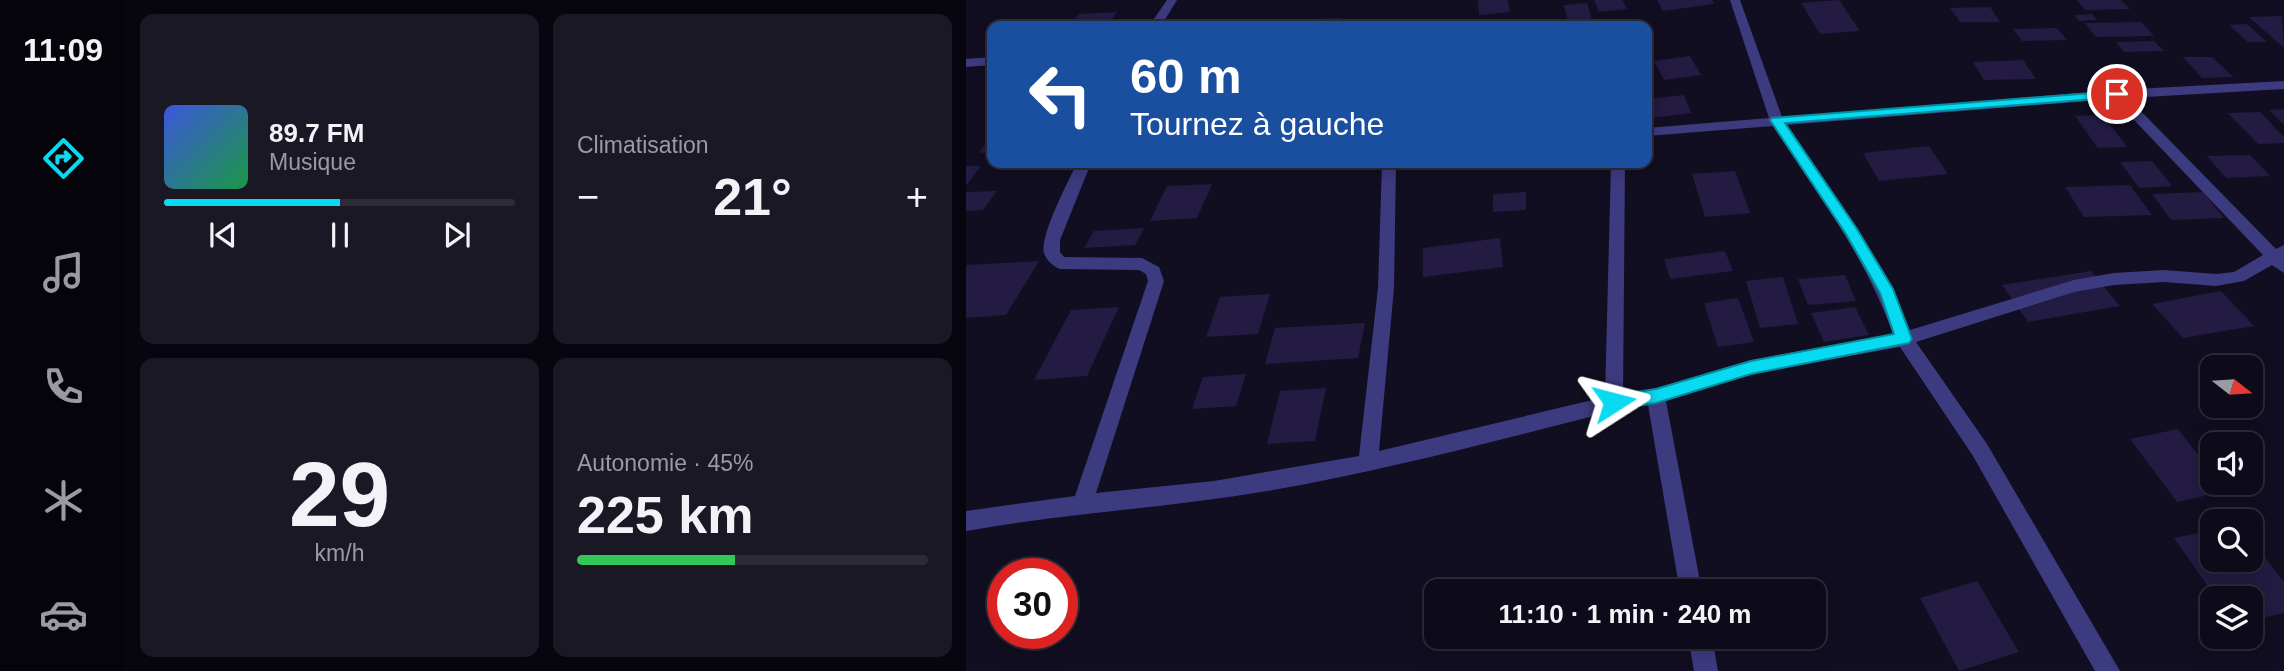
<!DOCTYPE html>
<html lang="fr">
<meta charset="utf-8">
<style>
body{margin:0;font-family:Helvetica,sans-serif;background:#1b1826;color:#f1f3f6;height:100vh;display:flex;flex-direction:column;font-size:26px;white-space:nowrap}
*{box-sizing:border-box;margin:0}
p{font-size:23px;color:#9a9aa2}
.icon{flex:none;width:38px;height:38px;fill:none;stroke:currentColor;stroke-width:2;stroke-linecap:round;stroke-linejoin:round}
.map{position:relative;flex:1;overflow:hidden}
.drawer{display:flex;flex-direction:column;gap:14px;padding:14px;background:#07060e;width:840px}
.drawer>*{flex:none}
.banner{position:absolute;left:21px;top:21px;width:665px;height:147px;border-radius:14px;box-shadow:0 4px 18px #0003,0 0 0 2px #2d2b38;background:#1a4fa0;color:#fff;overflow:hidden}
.needle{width:46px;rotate:107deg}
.buttons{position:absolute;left:1234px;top:355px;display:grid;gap:14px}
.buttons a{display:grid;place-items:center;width:63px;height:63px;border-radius:14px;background:#0d0a19;box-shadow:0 4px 18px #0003,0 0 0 2px #2d2b38;font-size:35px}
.speed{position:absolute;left:21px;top:558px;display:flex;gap:14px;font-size:35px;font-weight:700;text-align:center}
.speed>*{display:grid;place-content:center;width:91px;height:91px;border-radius:50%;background:#0d0a19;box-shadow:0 4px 18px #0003,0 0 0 2px #2d2b38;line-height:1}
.speed .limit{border:10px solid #d22;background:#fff;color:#111}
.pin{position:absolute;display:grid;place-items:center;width:60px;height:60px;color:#fff;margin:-30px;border:4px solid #fff;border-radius:50%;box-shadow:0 2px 7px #0007}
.me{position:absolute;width:77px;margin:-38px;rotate:81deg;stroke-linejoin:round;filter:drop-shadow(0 0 5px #0008)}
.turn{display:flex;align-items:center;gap:24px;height:147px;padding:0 28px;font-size:32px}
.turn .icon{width:91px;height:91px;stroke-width:2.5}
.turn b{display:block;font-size:49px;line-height:60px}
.big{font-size:52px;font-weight:600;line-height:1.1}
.drawer .card{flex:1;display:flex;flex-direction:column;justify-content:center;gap:10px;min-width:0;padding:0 24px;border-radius:14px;background:#1b1826}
.drawer .dial{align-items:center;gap:0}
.dial b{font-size:91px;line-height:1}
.song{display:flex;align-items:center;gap:21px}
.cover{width:84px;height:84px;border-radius:10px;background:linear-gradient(135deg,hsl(230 70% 55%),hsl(140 70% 35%))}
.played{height:7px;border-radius:4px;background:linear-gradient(90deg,#08daf2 50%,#2d2b38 50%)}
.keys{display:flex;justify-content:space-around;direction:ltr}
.heat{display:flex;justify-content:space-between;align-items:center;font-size:38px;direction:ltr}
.charge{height:10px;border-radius:5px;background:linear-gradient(90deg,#34c759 45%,#2d2b38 0)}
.drawer .tiles{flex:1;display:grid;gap:14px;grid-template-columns:repeat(2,1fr)}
.trip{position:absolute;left:458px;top:579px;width:402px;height:70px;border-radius:14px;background:#0d0a19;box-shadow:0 4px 18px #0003,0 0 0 2px #2d2b38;font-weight:600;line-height:70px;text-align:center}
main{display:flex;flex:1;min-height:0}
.menu{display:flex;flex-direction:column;width:126px;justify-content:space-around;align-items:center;background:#05040a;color:#9a9aa2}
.menu .icon{width:49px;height:49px}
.menu .current{color:#08daf2}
.menu b{font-size:32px;color:#f1f3f6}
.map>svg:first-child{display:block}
</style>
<main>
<nav class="menu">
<b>11:09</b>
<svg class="icon current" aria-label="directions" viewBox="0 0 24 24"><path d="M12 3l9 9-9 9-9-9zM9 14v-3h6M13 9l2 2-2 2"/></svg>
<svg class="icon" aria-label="music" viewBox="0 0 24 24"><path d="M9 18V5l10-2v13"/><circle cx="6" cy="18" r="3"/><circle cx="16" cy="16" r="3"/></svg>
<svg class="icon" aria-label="phone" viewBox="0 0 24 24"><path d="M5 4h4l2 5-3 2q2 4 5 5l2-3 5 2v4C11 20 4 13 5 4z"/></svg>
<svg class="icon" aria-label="climate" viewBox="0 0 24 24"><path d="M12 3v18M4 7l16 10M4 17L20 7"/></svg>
<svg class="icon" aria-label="car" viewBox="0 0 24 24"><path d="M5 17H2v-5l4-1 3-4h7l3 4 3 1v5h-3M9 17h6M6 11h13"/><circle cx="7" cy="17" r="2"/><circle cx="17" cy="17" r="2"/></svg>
</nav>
<section class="drawer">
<div class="tiles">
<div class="card">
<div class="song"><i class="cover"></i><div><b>89.7 FM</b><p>Musique</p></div></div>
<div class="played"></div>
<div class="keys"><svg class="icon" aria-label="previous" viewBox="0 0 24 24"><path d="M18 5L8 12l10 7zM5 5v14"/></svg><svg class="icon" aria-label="pause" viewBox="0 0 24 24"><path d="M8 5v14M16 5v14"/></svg><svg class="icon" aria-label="next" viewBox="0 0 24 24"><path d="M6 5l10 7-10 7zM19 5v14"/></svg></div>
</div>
<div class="card"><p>Climatisation</p>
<div class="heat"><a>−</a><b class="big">21°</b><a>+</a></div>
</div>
<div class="card dial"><b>29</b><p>km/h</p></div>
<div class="card"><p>Autonomie · 45%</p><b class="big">225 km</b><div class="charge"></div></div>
</div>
</section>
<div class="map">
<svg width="1318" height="671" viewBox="0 0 1318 671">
<rect width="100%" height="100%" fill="#110e21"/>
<path fill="#231b42" d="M512,0H542L544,12L513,15Z
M628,0H656L661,9L633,12Z
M691,0H746L748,4L697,11Z
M873,0L894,31L854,34L835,3Z
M1111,0H1155L1164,9L1119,10Z
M621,3L626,20L602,22L598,5Z
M1024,7L1034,22H994L984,8Z
M151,12L141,26H104L113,14Z
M1126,14L1131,20L1113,21L1108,15Z
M1316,16L1318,48L1283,17Z
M375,18L372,26H345L348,19Z
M1175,22L1188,36L1130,37L1119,23Z
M1281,24L1301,42H1282L1263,25Z
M1091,28L1101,40L1056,41L1047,29Z
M1188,41L1198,51L1158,52L1150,42Z
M724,56L735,75L698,80L688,61Z
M1217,57H1246L1267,77L1236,78Z
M1057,60L1070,79L1018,80L1007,62Z
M718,95L725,113L685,118L681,99Z
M1318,109V125L1303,110Z
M1294,112L1318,137V143L1292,144L1262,113Z
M1137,115L1161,147L1132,148L1109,116Z
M26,135V152L13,153Z
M963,146L982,174L913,181L897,153Z
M1284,155L1304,176L1260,178L1241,156Z
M1186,161L1206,186L1173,188L1154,162Z
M0,166H15L0,186Z
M769,171L784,213L739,217L726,174Z
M246,184L231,218L184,221L201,186Z
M1164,185L1186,215L1118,217L1099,187Z
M31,191L17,210L0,211V192Z
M560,192V210L527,212V194Z
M1237,192L1258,218L1205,220L1186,194Z
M178,228L169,245L118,248L128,231Z
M534,238L537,267L457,277V248Z
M759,251L767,271L704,279L698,259Z
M73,261L40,315L0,318V265Z
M1125,271L1154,306L1062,322L1036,285Z
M879,275L890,301L842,305L832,279Z
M817,277L832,324L794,328L780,281Z
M1255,291L1288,326L1217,338L1186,304Z
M304,294L292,334L240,337L254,297Z
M772,298L788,342L752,347L738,303Z
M153,307L121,376L68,380L105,310Z
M889,307L903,335L858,342L845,313Z
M399,323L392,358L299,364L309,328Z
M280,374L270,406L226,409L237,377Z
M360,388L349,441L301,444L314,391Z
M1212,429L1246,473V483H1254L1260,491L1211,502L1164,439Z
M1246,530V560H1284V538L1318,582V613L1284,621V598H1250L1208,538Z
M1011,581L1053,652L993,671L954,598Z"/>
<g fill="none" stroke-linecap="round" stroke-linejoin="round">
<path fill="#3d3b7f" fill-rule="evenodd" d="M201,0H211L195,26H183Z
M764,0H774L816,117L1151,90L1318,81V89L1162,98L1310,249L1318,245V273L1306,265L1278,281L1250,286L1198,282L1148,285L1108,292L950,342L1021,444L1154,671H1129L1007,456L934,347L785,374L700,401L736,592H714L682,405L648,411C532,440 418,471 301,491C201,508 100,513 0,531V511L109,496L182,281L180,274L173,270L94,269C88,267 80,260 78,253C73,237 103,180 111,163H125L94,240V252L98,257L176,258L193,267L198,281L130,493L248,481L393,456L412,288L416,163H430L428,288L413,451L639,397L645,163H659L657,394L690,388L785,360L927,334C900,258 852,193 807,126L681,136V128L803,118ZM1148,99L1297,255L1268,272L1250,274L1198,270L1148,273L1108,280L944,330C915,255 866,191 820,125Z
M26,57V65L0,67V59Z
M722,637H746L752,671H728Z"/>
</g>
<path fill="#08daf2" stroke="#058e9d" stroke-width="2" d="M1151,91L1156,94L1155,97L819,123L891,229L927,289L946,339L943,343L785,374L690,403L648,410L642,408L640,402L642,397L648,395L690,389L785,361L928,334L914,293L880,234L804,120L806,118Z"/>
</svg>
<div class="buttons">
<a><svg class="needle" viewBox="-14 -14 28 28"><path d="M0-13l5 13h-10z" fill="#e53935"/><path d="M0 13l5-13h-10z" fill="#9a9aa2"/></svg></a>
<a><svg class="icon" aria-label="sound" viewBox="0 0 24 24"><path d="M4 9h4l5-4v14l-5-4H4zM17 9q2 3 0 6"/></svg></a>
<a><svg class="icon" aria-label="search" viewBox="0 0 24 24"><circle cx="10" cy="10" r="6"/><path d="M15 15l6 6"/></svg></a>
<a><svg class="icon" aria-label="layers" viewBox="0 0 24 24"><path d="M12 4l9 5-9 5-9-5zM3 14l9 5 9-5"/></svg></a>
</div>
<div class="speed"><div class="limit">30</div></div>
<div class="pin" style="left:1151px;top:94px;background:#d93025"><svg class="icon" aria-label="arrive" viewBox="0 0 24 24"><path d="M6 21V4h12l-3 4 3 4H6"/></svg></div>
<svg class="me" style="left:648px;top:402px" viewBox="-20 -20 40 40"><path d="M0-17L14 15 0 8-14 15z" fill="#08daf2" stroke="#fff" stroke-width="4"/></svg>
<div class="trip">11:10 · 1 min · 240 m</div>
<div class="banner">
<div class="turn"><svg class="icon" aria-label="left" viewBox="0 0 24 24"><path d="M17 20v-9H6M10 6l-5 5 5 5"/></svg><div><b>60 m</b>Tournez à gauche</div></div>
</div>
</div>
</main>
